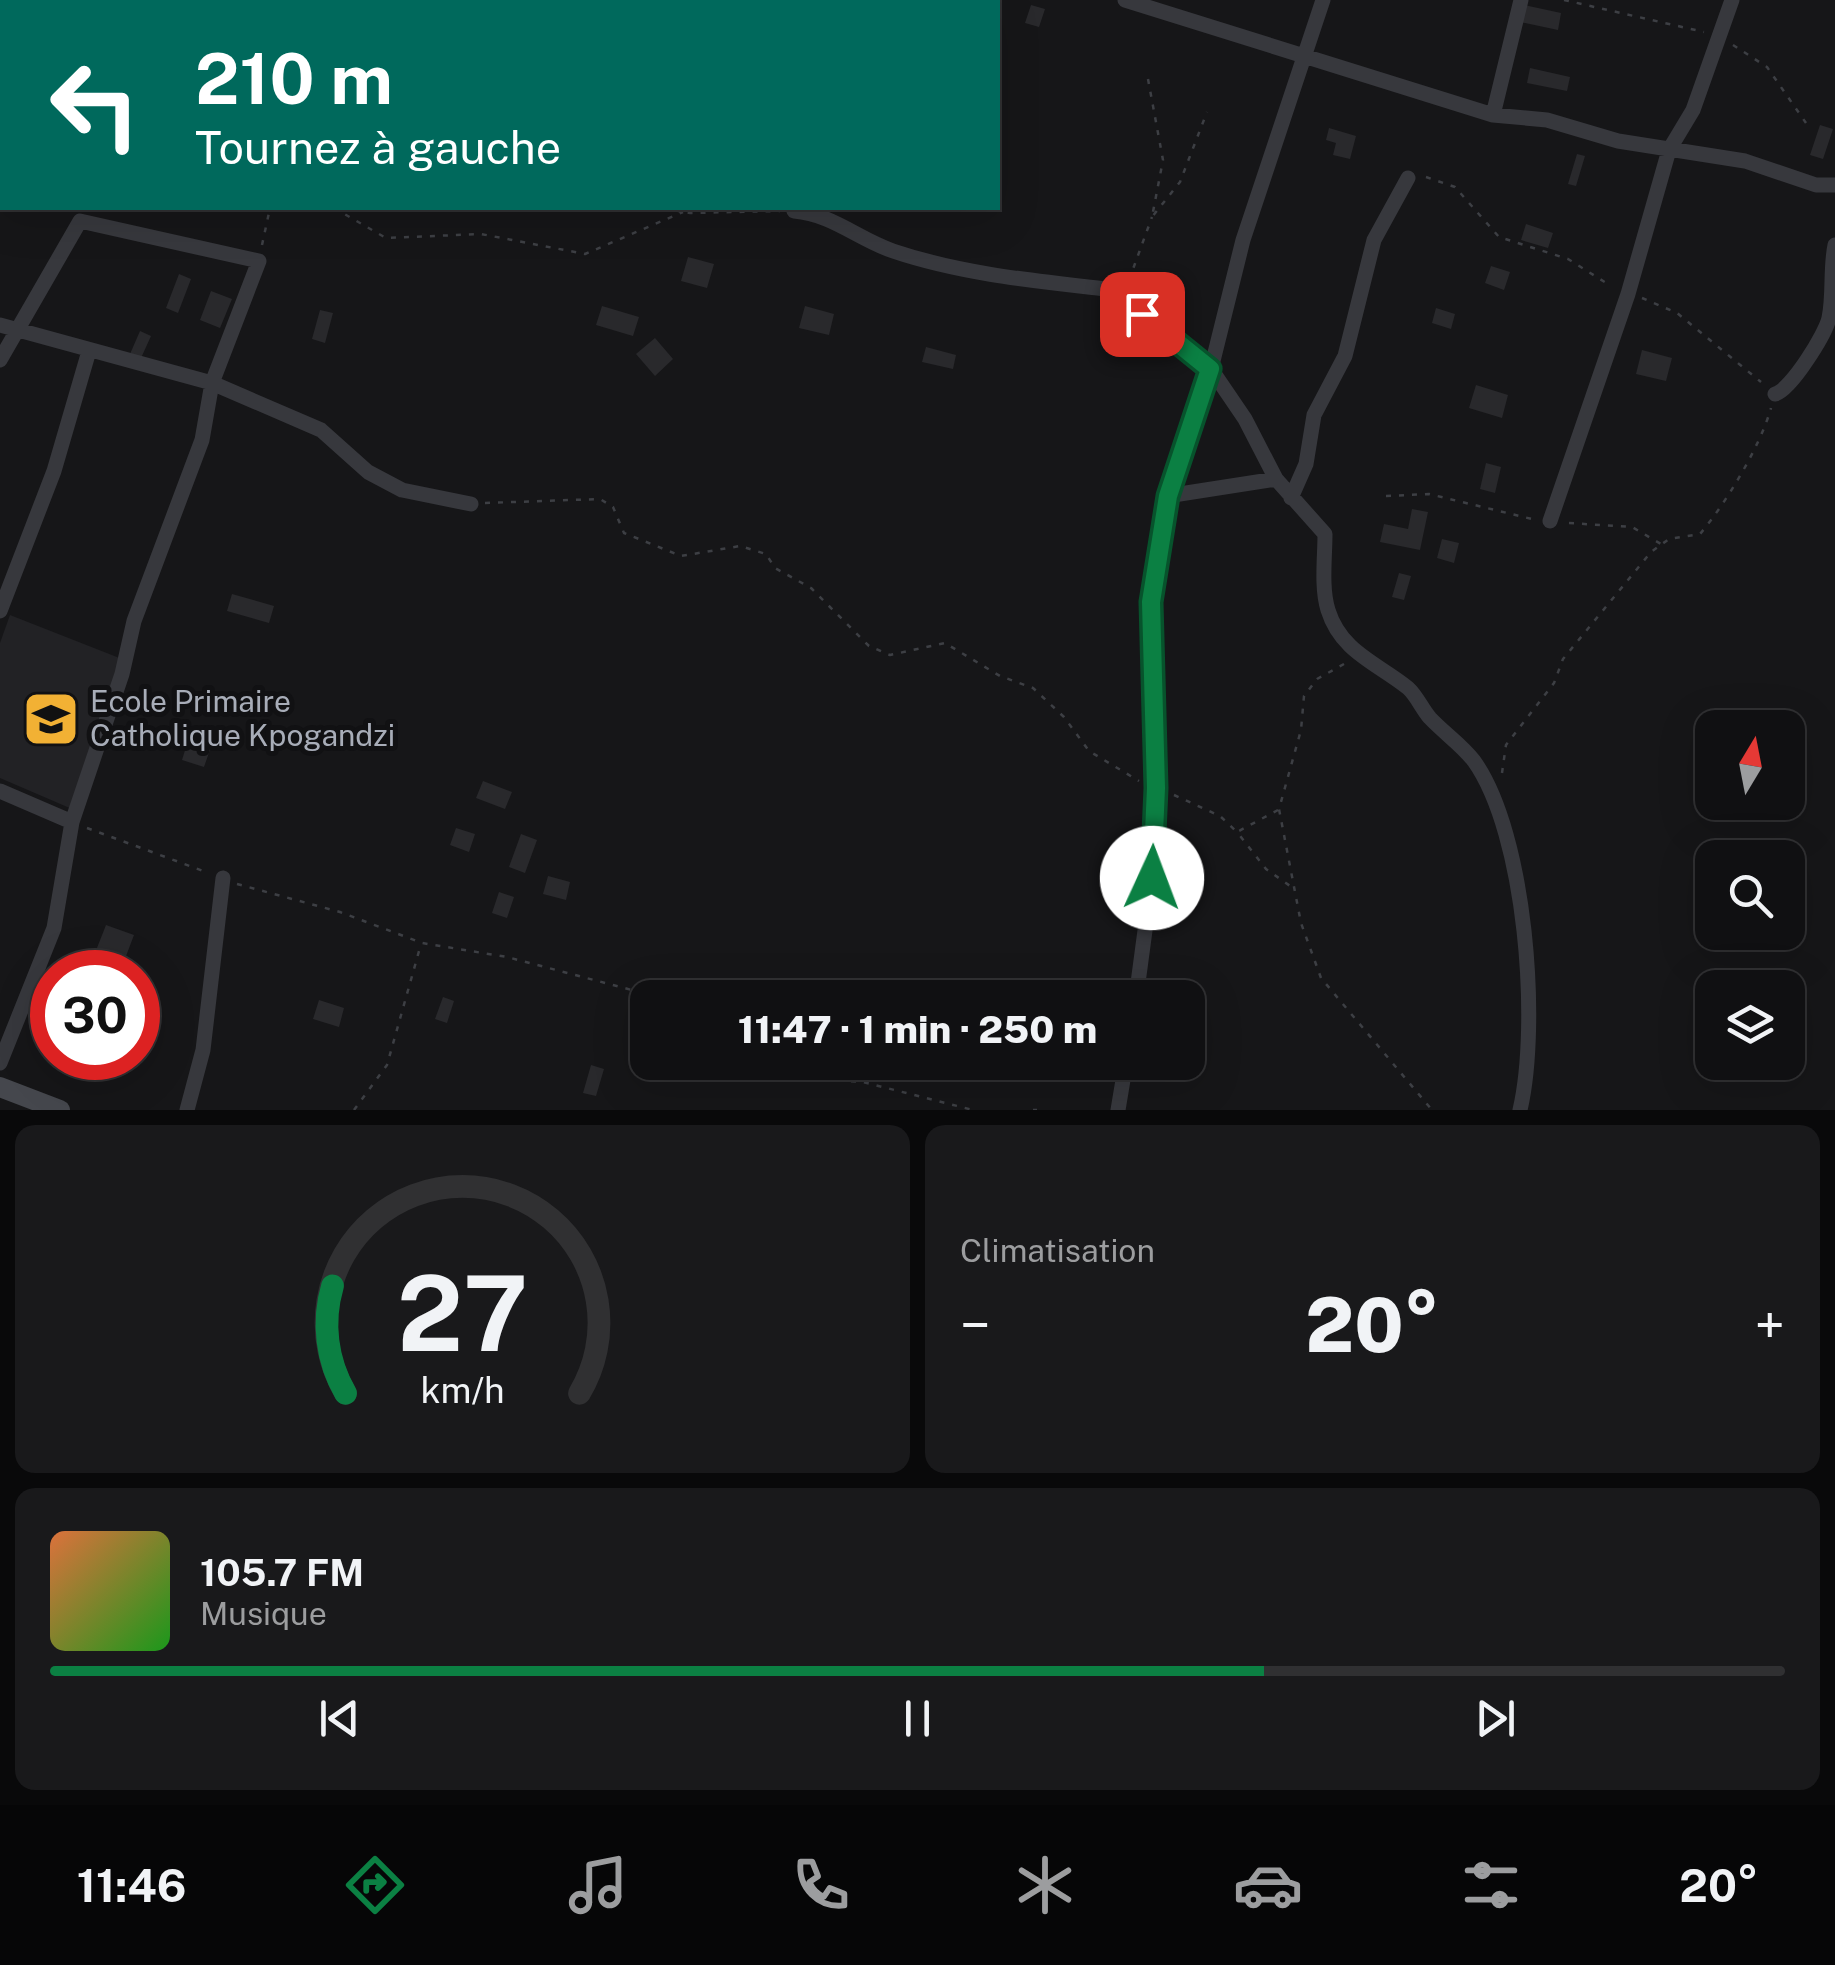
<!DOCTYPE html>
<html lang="fr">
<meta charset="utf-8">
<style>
body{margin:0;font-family:"Public Sans",sans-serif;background:#19191b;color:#f1f3f6;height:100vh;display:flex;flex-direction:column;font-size:38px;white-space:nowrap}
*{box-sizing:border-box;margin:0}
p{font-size:32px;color:#9c9d9f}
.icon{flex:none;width:55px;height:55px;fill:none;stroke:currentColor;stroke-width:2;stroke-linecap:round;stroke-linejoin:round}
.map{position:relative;height:1110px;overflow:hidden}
.sheet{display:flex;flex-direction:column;gap:15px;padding:15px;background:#09090a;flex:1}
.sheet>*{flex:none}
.guide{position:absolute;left:0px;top:0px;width:1000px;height:210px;box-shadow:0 10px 40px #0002,0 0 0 2px #303032;background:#00695c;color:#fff;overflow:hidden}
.needle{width:65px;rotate:10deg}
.controls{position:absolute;left:1695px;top:710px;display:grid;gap:20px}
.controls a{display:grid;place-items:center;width:110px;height:110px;border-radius:20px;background:#101012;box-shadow:0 10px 40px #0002,0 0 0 2px #303032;font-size:50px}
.speed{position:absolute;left:30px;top:950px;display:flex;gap:20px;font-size:50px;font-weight:700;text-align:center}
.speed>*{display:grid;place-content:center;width:130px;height:130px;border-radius:50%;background:#101012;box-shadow:0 10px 40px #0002,0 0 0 2px #303032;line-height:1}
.speed .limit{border:15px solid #d22;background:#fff;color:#111}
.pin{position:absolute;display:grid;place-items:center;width:85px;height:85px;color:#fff;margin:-42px;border-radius:20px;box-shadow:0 5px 15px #0006}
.me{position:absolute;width:110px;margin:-55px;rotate:2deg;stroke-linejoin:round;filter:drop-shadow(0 0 8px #0008)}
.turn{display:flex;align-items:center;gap:35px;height:210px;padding:0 30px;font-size:45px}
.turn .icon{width:130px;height:130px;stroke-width:2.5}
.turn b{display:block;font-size:70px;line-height:85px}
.big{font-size:75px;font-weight:800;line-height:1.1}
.sheet .tile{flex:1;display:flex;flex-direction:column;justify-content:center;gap:15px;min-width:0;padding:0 35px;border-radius:20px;background:#19191b}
.sheet .dial{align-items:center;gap:0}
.dial svg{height:260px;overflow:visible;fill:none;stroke:#303032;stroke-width:7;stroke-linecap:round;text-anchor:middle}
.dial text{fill:#f1f3f6;stroke:none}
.song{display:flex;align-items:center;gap:30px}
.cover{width:120px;height:120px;border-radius:15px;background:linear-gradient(135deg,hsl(20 70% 55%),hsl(120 70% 35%))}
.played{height:10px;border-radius:5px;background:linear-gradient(90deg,#0b8043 70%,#303032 70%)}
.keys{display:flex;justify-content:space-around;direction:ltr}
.heat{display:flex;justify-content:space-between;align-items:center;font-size:55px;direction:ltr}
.sheet .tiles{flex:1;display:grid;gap:15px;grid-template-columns:1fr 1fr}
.tile:last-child{grid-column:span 2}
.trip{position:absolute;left:630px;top:980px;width:575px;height:100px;border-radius:20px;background:#101012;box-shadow:0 10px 40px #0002,0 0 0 2px #303032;font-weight:800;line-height:100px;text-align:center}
.dock{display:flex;height:160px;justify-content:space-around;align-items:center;background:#060607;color:#9c9d9f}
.dock .icon{width:70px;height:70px}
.dock .selected{color:#0b8043}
.dock b{font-size:45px;color:#f1f3f6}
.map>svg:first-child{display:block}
</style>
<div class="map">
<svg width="1835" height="1110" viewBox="0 0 1835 1110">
<rect width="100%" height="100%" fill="#161618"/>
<path fill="#222225" d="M10,615L122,659L72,809L0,778V643Z"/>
<path fill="#29292c" d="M1031,5L1045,9L1039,27L1025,23Z
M1524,5L1561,13L1558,30L1520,22Z
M1530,68L1570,77L1567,91L1527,83Z
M1820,125L1833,129L1823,159L1810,155Z
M1329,128L1356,136L1350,159L1333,155L1336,143L1326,140Z
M1577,154L1585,156L1576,186L1568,184Z
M1526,224L1553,233L1548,248L1521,240Z
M688,257L714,264L707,288L681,281Z
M1491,266L1510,272L1504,290L1485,283Z
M179,274L191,279L178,313L166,308Z
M211,291L232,299L220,328L200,320Z
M602,306L639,317L633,336L596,325Z
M805,306L834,314L829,335L799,328Z
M1436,308L1455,314L1451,329L1432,323Z
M320,310L333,313L325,343L312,339Z
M140,331L151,336L141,358L130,354Z
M655,338L673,359L655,376L636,354Z
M926,347L956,355L953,369L922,362Z
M1642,350L1672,358L1666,381L1636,374Z
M1476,385L1508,395L1502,418L1469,408Z
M1486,463L1501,467L1495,493L1480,489Z
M1412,509L1428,512L1420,550L1380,542L1384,524L1408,529Z
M1442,539L1459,543L1454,563L1437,558Z
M1399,573L1411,576L1404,600L1392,597Z
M232,594L274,606L269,623L227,611Z
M191,731L214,738L204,767L182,760Z
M483,781L512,792L505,809L476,798Z
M456,828L475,834L469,852L450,845Z
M521,834L537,840L525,873L509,867Z
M548,876L570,882L566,900L543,894Z
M499,892L514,897L507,918L492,913Z
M106,925L134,935L123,964L95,953Z
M443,997L454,1001L447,1023L435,1019Z
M319,1000L344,1008L339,1027L313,1019Z
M591,1065L604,1069L596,1096L583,1093Z"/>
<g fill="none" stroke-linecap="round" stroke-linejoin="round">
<path stroke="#3d3f44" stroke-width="2.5" stroke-dasharray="5 8" stroke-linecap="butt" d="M1564,0L1704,32
M428,2L429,0
M793,2L794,0
M1733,45L1767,67L1806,123
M1148,79L1163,160L1152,217L1180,182L1207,112
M1426,177L1455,187L1499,237L1568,259L1611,286
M334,208L386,238L481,234L585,254L683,212
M662,208L690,213L780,211
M262,245L270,208
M1129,280L1152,217
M1642,298L1677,313L1761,382
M1386,496L1429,494L1536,520
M485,503L600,499L613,507L624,533L681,556L740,546L766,554L775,568L811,588L869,646L890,655L945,643L1000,676L1033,688L1064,717L1089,751L1139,781
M1569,523L1632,527L1661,544
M1344,664L1317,679L1304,696L1301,730L1279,809L1301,923L1321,978L1432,1110
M1502,773L1506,745L1554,683L1563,659L1651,552L1669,539L1700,534C1726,503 1760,447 1771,408
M1174,795L1220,816L1237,832
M1278,810L1237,832L1266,869L1293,888
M87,828L206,872
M237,884L340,912L422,943L507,957L662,998
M749,1062L829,1080L863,1082L973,1110
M354,1110L387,1065L421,944
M1033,1110H1037"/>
<path stroke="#37383d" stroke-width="15" d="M1125,0L1493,115L1521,0
M855,2L856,0
M1493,115L1547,120L1618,141L1745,161L1816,185H1835
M795,208L794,211C832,214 858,239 893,251C961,274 1035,281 1106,289L1125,296L1211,369L1245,419L1276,479L1325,534C1325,557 1321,588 1328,610C1341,652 1377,663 1408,688C1417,696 1422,709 1430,718C1444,733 1462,745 1474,761C1526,834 1540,1024 1520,1110
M0,325L212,383L321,430L368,472L402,490L471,504
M0,360L80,221L259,261L212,383L202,440L134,621L122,674L72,822L54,928L0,1063
M1775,394C1791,390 1826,333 1829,318C1834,294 1830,269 1835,245
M1167,496L1276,479
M1291,498L1306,464L1314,415L1345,356L1374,240L1408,178
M1550,521L1628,294L1669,150L1693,110L1732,0
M0,611L54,471L89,351
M0,791L72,822
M1136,998L1152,878L1156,788L1151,601L1158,538L1184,439L1211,369L1243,240L1323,0
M187,1110L203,1050L223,878
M1118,1110L1126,1062"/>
<path stroke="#45474d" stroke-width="20" d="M0,1087L60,1110"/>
</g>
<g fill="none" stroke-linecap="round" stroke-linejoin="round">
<g stroke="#07532c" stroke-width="25">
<path id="route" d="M1142,314L1210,369L1168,496L1151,602L1156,788L1152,878"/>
</g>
<use href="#route" stroke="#0b8043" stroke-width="18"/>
</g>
<defs>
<g id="school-square" transform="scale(2.875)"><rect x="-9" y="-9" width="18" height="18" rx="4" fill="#f2b134" stroke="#111113"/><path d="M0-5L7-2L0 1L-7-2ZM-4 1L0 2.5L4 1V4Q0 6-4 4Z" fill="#111"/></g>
</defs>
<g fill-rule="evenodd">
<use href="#school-square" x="51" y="719"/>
</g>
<g text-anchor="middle" stroke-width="10" stroke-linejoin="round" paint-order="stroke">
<g font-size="30" fill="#a8adb8" stroke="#111113" text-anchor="start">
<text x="90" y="712">Ecole Primaire<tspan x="90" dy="34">Catholique Kpogandzi</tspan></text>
</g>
</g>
</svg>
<div class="controls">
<a><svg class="needle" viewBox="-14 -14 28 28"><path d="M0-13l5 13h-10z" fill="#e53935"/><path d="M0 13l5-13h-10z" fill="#9c9d9f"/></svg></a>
<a><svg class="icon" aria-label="search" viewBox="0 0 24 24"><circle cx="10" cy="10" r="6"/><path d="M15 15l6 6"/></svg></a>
<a><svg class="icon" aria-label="layers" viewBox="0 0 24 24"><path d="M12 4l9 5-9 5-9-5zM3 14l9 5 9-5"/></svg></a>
</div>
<div class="speed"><div class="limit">30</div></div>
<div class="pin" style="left:1142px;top:314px;background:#d93025"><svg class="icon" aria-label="arrive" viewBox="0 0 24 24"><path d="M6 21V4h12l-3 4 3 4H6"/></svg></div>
<svg class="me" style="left:1152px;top:878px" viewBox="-20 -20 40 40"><circle r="19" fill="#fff"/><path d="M0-13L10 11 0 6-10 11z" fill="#0b8043"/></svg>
<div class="trip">11:47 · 1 min · 250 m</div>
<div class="guide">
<div class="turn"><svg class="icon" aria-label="left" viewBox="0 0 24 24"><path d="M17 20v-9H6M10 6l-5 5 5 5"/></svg><div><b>210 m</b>Tournez à gauche</div></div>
</div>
</div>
<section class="sheet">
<div class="tiles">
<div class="tile dial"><svg viewBox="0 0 100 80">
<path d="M14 69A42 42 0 1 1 86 69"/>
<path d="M14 69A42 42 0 0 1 10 36" stroke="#0b8043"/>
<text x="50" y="56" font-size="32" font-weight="700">27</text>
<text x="50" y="72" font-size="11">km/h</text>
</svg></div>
<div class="tile"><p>Climatisation</p>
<div class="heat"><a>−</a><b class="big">20°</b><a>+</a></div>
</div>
<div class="tile">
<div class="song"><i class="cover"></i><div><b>105.7 FM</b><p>Musique</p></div></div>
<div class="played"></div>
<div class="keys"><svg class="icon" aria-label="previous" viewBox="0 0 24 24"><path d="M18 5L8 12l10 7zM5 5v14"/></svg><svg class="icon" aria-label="pause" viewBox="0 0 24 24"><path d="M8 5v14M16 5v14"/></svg><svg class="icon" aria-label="next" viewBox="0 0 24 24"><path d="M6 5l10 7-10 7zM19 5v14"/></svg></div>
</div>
</div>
</section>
<nav class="dock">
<b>11:46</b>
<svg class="icon selected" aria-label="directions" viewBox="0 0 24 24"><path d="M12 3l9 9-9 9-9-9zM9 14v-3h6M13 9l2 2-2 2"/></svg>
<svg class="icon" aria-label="music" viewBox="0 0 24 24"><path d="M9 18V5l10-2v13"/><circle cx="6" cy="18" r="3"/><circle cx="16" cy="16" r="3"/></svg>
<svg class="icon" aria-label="phone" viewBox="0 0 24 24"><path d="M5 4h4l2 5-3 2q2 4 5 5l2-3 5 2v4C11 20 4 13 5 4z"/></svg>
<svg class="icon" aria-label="climate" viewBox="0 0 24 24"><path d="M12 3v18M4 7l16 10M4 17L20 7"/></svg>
<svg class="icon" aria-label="car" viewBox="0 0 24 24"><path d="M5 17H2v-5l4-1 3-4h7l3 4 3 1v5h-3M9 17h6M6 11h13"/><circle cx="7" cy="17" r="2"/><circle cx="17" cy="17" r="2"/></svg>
<svg class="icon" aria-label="filters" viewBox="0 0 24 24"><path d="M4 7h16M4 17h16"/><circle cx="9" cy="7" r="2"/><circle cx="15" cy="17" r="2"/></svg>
<b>20°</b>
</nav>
